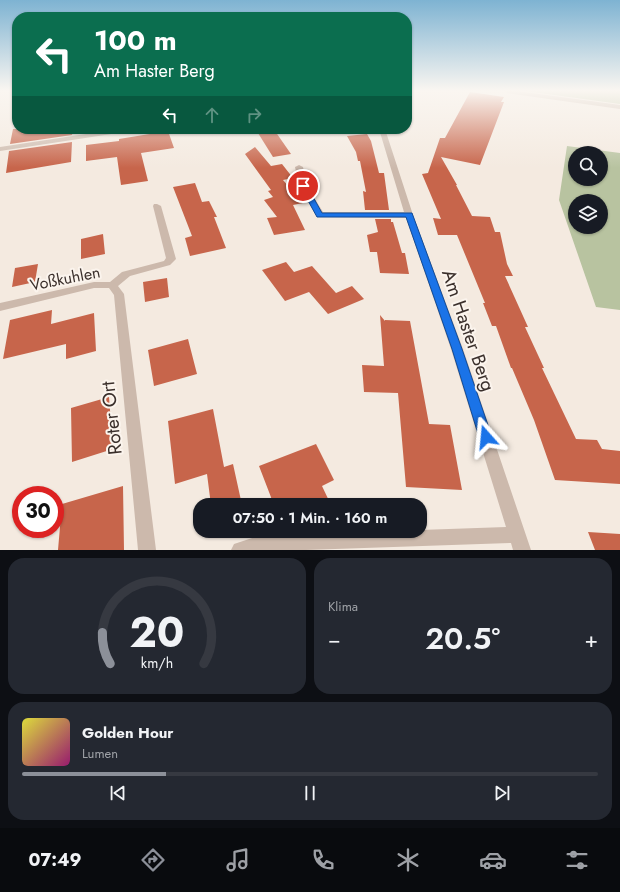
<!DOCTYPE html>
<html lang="de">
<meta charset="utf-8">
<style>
body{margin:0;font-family:Jost,sans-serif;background:#242831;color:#f1f3f6;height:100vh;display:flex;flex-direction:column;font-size:15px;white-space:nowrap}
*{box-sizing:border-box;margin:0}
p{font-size:13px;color:#9ea1a6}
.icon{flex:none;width:22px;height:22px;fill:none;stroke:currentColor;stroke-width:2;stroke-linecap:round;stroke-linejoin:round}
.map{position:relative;height:550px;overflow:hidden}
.panel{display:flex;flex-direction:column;gap:8px;padding:8px;background:#0d0f14;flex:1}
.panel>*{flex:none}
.guide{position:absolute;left:12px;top:12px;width:400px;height:122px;border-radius:16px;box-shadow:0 1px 3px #0004;background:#0b6e4f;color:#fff;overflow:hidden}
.buttons{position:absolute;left:568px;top:146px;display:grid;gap:8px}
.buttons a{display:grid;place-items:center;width:40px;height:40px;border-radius:50%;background:#171b24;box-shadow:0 1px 3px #0004;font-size:20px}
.speed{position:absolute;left:12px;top:486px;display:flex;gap:8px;font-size:20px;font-weight:700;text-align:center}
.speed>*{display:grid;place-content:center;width:52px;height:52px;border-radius:50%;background:#171b24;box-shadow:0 1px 3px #0004;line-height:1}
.speed .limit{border:6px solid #d22;background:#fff;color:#111}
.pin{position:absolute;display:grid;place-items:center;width:34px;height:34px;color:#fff;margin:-17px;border:2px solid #fff;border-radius:50%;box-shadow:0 1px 4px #0007}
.me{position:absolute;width:44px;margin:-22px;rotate:342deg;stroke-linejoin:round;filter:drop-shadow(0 0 3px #0008)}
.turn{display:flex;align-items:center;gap:14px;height:84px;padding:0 16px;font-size:18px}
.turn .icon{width:52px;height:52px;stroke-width:2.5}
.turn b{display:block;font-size:28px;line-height:34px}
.lanes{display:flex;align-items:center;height:38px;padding:0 16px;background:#0003;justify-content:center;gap:20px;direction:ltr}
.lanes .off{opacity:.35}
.big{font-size:30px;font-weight:600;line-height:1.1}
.panel .widget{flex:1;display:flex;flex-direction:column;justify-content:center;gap:6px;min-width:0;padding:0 14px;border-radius:16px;background:#242831}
.panel .dial{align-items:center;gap:0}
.dial svg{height:104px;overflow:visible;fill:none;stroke:#363941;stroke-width:7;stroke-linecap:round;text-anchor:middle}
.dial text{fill:#f1f3f6;stroke:none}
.song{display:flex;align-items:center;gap:12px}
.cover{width:48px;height:48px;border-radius:6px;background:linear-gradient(135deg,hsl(60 70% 55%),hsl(320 70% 35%))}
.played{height:4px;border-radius:2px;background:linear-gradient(90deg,#8c9099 25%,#363941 25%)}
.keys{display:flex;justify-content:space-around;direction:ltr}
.heat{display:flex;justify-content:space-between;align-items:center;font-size:22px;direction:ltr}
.panel .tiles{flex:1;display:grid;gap:8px;grid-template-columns:1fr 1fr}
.widget:last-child{grid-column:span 2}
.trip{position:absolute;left:193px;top:498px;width:234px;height:40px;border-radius:16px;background:#171b24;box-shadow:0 1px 3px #0004;font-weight:600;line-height:40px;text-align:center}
.tab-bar{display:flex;height:64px;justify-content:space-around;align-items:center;background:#090b0e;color:#9ea1a6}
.tab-bar .icon{width:28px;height:28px}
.tab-bar .current{color:#8c9099}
.tab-bar b{font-size:18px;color:#f1f3f6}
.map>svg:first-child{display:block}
</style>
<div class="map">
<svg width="620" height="550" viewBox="0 0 620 550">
<rect width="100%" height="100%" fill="#f4eae0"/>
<path fill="#b8c3a0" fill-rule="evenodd" d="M525,91H620V104Z
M567,146L620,153V310L596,307L559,200ZM575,153H601V179H575ZM575,201H601V227H575Z"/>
<path fill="#c7654b" d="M470,92L504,97L501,102H504L480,165L441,157L457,185H456L472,216L490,217L495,232H500L507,264L513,276H505L528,327H525L544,368H542L576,439L597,440L602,449L620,451V484L555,480L534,420L512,368H511L496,326H492L483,303H485L457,235H438L433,218L441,219L422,174L428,173L440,138H445Z
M13,129H73L72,135L10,144Z
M168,131L174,148L141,153L148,181L121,185L117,157L86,161V145L119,141V139Z
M275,131L291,154L273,157L258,133Z
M367,134L371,141L379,173H384L389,210H365L363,191L366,192L360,161H358L356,152L347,136Z
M72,142L71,162L6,173L9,151Z
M255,147L271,166L282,164L293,178L283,180L303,203L293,205L305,230L274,235L267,218L277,217L264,200L273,197L268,191L271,190L245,154Z
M195,183L202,202L209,201L217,217H214L226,248L190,256L185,238L192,236L173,187Z
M375,219H391V222H393L402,253H405L409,274L380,273L377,252H370L367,235L378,232Z
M103,234L105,254L81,259V239Z
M286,262L294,272L312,266L336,293L352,286L364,299L328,314L309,292L285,301L262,270Z
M38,264L35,282L12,287L15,268Z
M167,278L169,297L145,302L143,282Z
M52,310L51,324L94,313L96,351L66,359V344L3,359L10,320Z
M380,315L385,321V320L410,321L429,424L450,425L462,490L406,487L398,393L364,392L362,365L384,366Z
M188,339L197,374L154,386L148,350Z
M109,397L113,449L72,462L71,408Z
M213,409L224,467L233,464L242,505H211L207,474L175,484L168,421Z
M316,444L334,480L322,486L331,505H274L259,466Z
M123,486L124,550H58L62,504Z
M588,532L620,534V550H595Z"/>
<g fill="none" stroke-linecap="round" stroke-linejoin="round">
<path fill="#ccb9ac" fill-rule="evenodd" d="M505,91H517L620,105V109L507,93Z
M119,129H134L131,131L0,151V147Z
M379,129H385L413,215L463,349L531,550H513L511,543L306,550H231L234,544L261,535L420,531V530L506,527L451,349L406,218L317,217L299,186L295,167L299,165L303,167L307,186L323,212H404Z
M154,204H157L161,206L176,259L170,265L130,276L118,286L124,294L156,550H138L114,295L109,288H94L0,311V303L94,282H110L122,272L164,261L166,258L153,206Z"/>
</g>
<linearGradient id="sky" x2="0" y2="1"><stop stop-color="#7eb3d2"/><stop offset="0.54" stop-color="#faf6f1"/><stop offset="1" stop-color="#faf6f1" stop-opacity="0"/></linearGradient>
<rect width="620" height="168" fill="url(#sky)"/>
<path fill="#1a73e8" stroke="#114b97" d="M303,184L307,186L322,213H412L462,349L492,437L490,442L486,443L481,442L479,437L452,349L406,217H317L300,186Z"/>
<g text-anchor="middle" stroke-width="4" stroke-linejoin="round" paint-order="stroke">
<g font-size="16" fill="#3a2f2b" stroke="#fbf4ed">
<text transform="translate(65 278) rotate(-11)" y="6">Voßkuhlen</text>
</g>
<g font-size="19" fill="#3a2f2b" stroke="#fbf4ed">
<text transform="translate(469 330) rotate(71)" y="7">Am Haster Berg</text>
<text transform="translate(111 418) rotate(-96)" y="7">Roter Ort</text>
</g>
</g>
</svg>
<div class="buttons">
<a><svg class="icon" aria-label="search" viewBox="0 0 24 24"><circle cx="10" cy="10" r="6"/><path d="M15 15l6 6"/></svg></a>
<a><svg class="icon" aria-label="layers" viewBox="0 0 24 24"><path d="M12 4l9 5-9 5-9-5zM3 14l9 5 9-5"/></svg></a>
</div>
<div class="speed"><div class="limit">30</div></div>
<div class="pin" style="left:303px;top:186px;background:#d93025"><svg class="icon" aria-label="arrive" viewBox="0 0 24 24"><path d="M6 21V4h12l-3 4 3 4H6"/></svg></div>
<svg class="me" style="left:486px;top:437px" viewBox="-20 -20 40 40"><path d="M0-17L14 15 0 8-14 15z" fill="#1a73e8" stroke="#fff" stroke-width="4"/></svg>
<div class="trip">07:50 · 1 Min. · 160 m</div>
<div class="guide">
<div class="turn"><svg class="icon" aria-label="left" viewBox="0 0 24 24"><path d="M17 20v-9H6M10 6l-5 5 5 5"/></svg><div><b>100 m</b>Am Haster Berg</div></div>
<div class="lanes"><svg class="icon" aria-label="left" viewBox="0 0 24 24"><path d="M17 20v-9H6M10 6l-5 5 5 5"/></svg><svg class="icon off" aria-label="ahead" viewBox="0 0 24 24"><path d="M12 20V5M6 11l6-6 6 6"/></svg><svg class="icon off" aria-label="right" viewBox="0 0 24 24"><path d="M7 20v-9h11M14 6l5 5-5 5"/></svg></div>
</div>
</div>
<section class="panel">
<div class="tiles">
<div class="widget dial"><svg viewBox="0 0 100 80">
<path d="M14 69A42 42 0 1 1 86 69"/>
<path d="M14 69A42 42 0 0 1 8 45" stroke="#8c9099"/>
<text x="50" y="56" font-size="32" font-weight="700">20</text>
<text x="50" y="72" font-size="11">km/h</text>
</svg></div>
<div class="widget"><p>Klima</p>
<div class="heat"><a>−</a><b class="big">20.5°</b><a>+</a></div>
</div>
<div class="widget">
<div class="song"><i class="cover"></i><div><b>Golden Hour</b><p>Lumen</p></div></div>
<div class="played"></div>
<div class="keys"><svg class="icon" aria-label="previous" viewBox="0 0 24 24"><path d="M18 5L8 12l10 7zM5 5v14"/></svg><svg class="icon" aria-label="pause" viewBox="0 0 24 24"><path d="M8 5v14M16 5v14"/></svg><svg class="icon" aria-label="next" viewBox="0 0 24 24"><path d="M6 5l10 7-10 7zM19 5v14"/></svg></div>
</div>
</div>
</section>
<nav class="tab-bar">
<b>07:49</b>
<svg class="icon current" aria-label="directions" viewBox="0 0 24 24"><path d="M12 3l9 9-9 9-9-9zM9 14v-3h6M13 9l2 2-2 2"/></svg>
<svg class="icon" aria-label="music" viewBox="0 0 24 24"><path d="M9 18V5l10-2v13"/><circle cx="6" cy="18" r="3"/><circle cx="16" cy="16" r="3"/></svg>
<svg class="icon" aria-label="phone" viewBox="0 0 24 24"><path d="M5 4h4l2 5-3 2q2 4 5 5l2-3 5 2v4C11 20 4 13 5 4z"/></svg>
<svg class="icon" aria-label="climate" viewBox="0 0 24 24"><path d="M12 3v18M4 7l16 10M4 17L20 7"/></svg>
<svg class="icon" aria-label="car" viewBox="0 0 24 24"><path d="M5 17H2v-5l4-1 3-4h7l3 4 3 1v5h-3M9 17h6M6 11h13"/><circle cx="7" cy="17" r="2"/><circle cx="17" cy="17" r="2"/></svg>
<svg class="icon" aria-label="filters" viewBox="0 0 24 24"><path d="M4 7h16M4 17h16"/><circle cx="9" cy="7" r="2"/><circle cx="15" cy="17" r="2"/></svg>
</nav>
